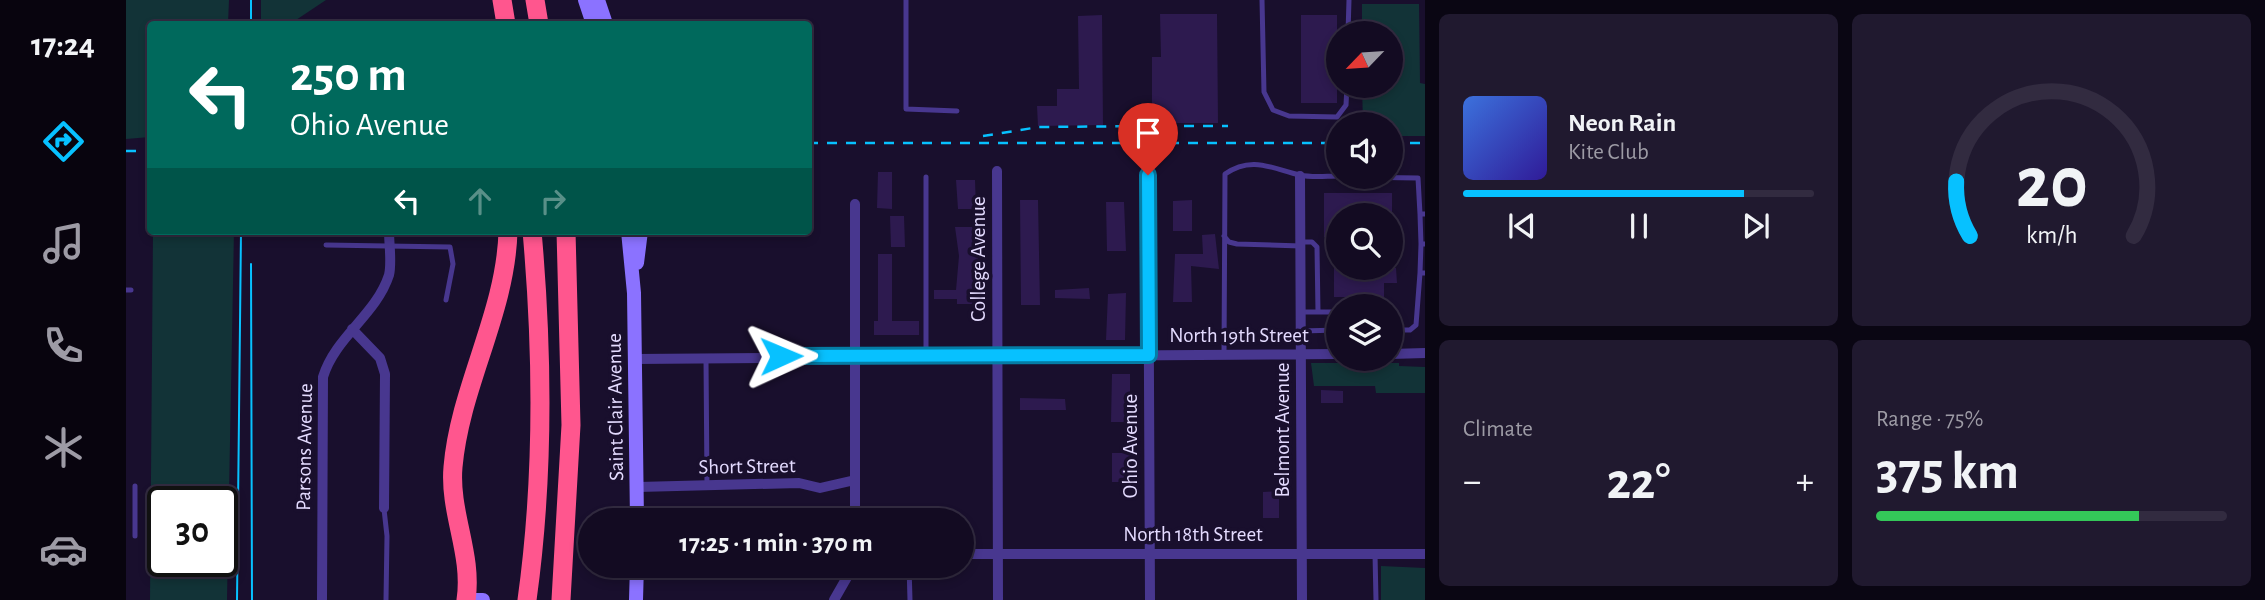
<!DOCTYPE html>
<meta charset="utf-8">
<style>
body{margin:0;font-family:"Alegreya Sans",sans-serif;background:#20192f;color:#f1f3f6;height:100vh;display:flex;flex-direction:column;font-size:26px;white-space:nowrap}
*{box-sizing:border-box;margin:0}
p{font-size:23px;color:#9d9ba5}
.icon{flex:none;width:38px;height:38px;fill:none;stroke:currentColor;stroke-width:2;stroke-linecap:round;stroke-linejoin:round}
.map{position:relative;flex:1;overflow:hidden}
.panel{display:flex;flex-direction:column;gap:14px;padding:14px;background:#0a0613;width:840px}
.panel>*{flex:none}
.banner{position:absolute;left:21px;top:21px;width:665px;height:214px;border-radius:7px;box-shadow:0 4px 10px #0003,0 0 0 2px #322b40;background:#00695c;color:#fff;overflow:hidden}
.needle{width:46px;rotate:245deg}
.fabs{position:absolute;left:1200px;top:21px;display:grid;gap:14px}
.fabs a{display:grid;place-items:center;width:77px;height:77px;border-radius:50%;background:#130b22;box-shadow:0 4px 10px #0003,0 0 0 2px #322b40;font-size:35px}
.speed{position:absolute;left:21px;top:486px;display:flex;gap:14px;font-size:35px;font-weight:700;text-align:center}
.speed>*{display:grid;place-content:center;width:91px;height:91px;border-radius:50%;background:#130b22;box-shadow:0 4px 10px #0003,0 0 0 2px #322b40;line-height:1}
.speed .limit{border:4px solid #111;border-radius:10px;background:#fff;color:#111}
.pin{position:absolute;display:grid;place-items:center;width:60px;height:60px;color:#fff;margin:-72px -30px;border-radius:50% 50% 50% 0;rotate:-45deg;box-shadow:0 0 7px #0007}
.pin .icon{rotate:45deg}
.me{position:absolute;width:77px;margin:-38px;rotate:89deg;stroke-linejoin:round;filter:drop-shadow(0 0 5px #0008)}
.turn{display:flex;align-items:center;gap:24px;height:147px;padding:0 28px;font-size:32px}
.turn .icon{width:91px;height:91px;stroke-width:2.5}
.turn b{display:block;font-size:49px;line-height:60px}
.lanes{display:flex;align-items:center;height:66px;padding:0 28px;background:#0003;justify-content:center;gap:35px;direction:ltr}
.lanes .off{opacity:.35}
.big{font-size:52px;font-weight:600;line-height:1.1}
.panel .card{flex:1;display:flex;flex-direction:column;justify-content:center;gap:10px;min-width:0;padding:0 24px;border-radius:10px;background:#20192f}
.panel .dial{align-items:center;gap:0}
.dial svg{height:182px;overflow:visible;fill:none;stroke:#322b40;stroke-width:7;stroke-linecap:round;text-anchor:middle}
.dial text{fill:#f1f3f6;stroke:none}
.song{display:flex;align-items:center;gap:21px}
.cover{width:84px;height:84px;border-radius:10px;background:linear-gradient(135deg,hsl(220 70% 55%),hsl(250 70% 35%))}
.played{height:7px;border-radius:4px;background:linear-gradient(90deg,#07c1ff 80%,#322b40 80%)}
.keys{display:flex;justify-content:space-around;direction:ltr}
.heat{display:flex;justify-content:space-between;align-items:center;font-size:38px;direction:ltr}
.charge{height:10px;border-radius:5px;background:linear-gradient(90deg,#34c759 75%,#322b40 0)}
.panel .tiles{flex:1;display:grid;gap:14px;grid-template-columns:repeat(2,1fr)}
.trip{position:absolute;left:452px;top:508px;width:396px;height:70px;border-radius:35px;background:#130b22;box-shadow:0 4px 10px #0003,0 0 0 2px #322b40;font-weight:600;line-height:70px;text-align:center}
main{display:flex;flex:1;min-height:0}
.tabs{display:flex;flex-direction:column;width:126px;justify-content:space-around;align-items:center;background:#08040e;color:#9d9ba5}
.tabs .icon{width:49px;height:49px}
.tabs .active{color:#07c1ff}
.tabs b{font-size:32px;color:#f1f3f6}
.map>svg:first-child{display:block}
</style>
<main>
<nav class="tabs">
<b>17:24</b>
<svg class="icon active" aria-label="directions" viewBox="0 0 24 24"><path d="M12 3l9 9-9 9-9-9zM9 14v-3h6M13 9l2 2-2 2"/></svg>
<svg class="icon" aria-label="music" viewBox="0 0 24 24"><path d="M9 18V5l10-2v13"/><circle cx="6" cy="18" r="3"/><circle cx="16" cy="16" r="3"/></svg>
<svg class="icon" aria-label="phone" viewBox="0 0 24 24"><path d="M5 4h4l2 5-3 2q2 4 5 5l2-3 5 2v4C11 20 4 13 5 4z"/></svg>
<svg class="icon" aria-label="climate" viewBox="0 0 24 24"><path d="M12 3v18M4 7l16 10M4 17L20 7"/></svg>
<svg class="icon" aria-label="car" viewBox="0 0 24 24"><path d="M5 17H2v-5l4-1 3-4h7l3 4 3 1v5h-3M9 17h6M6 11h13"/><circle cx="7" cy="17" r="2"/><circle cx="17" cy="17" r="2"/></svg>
</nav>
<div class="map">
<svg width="1299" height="600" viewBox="0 0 1299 600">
<rect width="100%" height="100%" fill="#190f2d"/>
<path fill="#123337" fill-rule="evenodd" d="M0,0H103L102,24H24V137L0,139Z
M135,0H200L164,24H135Z
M1236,4H1293L1294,83L1299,84V136H1265V124H1237L1236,86H1265V33H1236Z
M27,231H108L101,600H24ZM37,502H96V562H37Z
M1185,363H1273V366L1299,367V393H1250L1249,386H1188Z
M1255,566L1299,568V600H1255Z"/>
<path fill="#2d1a4f" d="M1034,14H1091L1092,123H1039V134H1026V57H1035Z
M976,15L977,125L912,126L911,106H931V89H953L952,16Z
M1175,15H1211V103H1175Z
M752,172H766V209L751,208Z
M830,180H849L850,209H832Z
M1198,193H1266V215H1213V237H1198Z
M894,200H912L914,305H895Z
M1066,200V231H1047V201Z
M980,202H998L1000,251H981Z
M764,216H778L779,247H765Z
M829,227H848L852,258V270H849V304H831V299H808V290H830L833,256Z
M1089,234L1093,269L1065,266L1066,302H1047L1049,254H1077L1076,235Z
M752,254H766V321H793V335H748V321H752Z
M1208,268H1270L1271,283H1258V297H1208Z
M963,288L964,299L929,298V290Z
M1000,293L999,340H980L982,294Z
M986,374H1004V422H985Z
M1195,390L1217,391V403H1195Z
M894,398L939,399L940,410H894Z
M986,453H1004L1005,482H986Z
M1153,491V518H1137V492Z"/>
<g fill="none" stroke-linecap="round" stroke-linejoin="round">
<path stroke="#48378f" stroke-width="5" d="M780,0V109L831,111
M1136,0L1138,92L1147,110L1163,116L1211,117L1220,105L1221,86
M1222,33L1223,0
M1224,177L1292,178L1294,214H1299
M1294,214L1295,244H1299
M1098,236L1103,242L1111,244L1175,246
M1175,242H1186L1191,247L1192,312
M1295,244L1294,273H1299
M200,245L324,247L327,264L320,300
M0,290H5
M1175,312H1213
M1265,330H1284L1290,325L1294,273
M1175,331L1213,330
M1098,355L1099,174C1126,155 1147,169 1174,175C1186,178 1200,176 1213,176
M800,356V177
M580,359L581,485
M9,486V536
M258,509L261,536L260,600
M1249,554L1250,600
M783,565L784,600"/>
<path stroke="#48378f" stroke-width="10" d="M1022,166L1024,600
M871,171L872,600
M1174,176L1176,600
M226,329L254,358L259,374L258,508
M1265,354L1299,353
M509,359L1213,354
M512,487L673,483L694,488L729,480
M729,520V204
M835,554H1299
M196,600L197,377C209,337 250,315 263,275C266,263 263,244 263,231
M708,600L728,565"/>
<path stroke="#8b72ff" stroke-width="14" d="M459,0L467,24
M472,0L480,24
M502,231L508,293L511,520
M511,263L515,231
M340,600H357
M510,600L511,565"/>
<path stroke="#ff568e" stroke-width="19" d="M376,0L380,24
M409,0L413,24
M340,600C347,554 323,513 327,467C334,386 380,313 382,231
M401,600C418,478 417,354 406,231
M435,600L445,425L440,231"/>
<path stroke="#07c1ff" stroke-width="2" d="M125,0V24
M125,264L126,600
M111,600L115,231"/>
<path stroke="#07c1ff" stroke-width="2.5" stroke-dasharray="10 9" stroke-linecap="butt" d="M1039,126H1102
M857,136L913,127L1026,126
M682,143H1213
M1265,143H1299
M0,151H24"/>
</g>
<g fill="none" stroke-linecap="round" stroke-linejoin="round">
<g stroke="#057da6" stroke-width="18">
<path id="route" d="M655,356L1023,355L1022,175"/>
</g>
<use href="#route" stroke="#07c1ff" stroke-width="12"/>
</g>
<g text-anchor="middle" stroke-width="7" stroke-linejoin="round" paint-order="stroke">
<g font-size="21" fill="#e4dbff" stroke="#190f2d">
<text transform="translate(852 259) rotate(-90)" y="7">College Avenue</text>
<text x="1113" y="342">North 19th Street</text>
<text transform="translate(489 407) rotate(-91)" y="7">Saint Clair Avenue</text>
<text transform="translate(1156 430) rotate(-90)" y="7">Belmont Avenue</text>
<text transform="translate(1004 446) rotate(-90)" y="7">Ohio Avenue</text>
<text transform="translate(178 447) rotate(-89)" y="7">Parsons Avenue</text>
<text transform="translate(621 466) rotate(-1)" y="7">Short Street</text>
<text x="1067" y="541">North 18th Street</text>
</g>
</g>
</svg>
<div class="fabs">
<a><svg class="needle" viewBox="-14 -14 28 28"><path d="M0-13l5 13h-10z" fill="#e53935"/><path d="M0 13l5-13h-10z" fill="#9d9ba5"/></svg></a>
<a><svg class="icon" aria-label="sound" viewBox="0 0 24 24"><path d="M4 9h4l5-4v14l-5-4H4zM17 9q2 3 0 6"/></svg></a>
<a><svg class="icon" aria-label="search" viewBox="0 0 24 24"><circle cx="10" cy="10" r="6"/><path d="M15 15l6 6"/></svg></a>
<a><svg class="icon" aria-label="layers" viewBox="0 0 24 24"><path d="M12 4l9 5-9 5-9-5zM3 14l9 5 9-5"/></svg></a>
</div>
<div class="speed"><div class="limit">30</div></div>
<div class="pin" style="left:1022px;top:175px;background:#d93025"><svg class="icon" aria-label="arrive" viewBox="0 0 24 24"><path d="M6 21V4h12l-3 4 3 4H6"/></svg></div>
<svg class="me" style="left:655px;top:356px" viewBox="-20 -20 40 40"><path d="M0-17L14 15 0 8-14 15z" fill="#07c1ff" stroke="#fff" stroke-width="4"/></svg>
<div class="trip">17:25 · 1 min · 370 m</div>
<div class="banner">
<div class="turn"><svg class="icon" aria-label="left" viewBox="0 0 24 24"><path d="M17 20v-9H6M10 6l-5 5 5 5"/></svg><div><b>250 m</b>Ohio Avenue</div></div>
<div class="lanes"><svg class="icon" aria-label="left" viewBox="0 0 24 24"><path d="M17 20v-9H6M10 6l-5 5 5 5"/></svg><svg class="icon off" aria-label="ahead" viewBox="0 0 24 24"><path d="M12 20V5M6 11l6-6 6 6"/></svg><svg class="icon off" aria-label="right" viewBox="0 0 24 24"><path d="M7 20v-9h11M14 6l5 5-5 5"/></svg></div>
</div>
</div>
<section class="panel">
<div class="tiles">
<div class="card">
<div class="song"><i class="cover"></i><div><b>Neon Rain</b><p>Kite Club</p></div></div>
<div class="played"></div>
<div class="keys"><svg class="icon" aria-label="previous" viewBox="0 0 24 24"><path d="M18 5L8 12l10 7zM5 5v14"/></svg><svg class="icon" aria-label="pause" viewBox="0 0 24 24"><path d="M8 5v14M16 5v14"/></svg><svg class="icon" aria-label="next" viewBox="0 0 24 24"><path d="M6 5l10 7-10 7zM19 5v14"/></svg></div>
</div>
<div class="card dial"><svg viewBox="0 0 100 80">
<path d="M14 69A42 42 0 1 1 86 69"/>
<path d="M14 69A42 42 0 0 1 8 45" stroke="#07c1ff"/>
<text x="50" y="56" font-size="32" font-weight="700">20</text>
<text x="50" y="72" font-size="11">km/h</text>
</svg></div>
<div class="card"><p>Climate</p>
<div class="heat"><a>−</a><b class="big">22°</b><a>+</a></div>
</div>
<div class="card"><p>Range · 75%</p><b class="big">375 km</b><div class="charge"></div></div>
</div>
</section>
</main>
